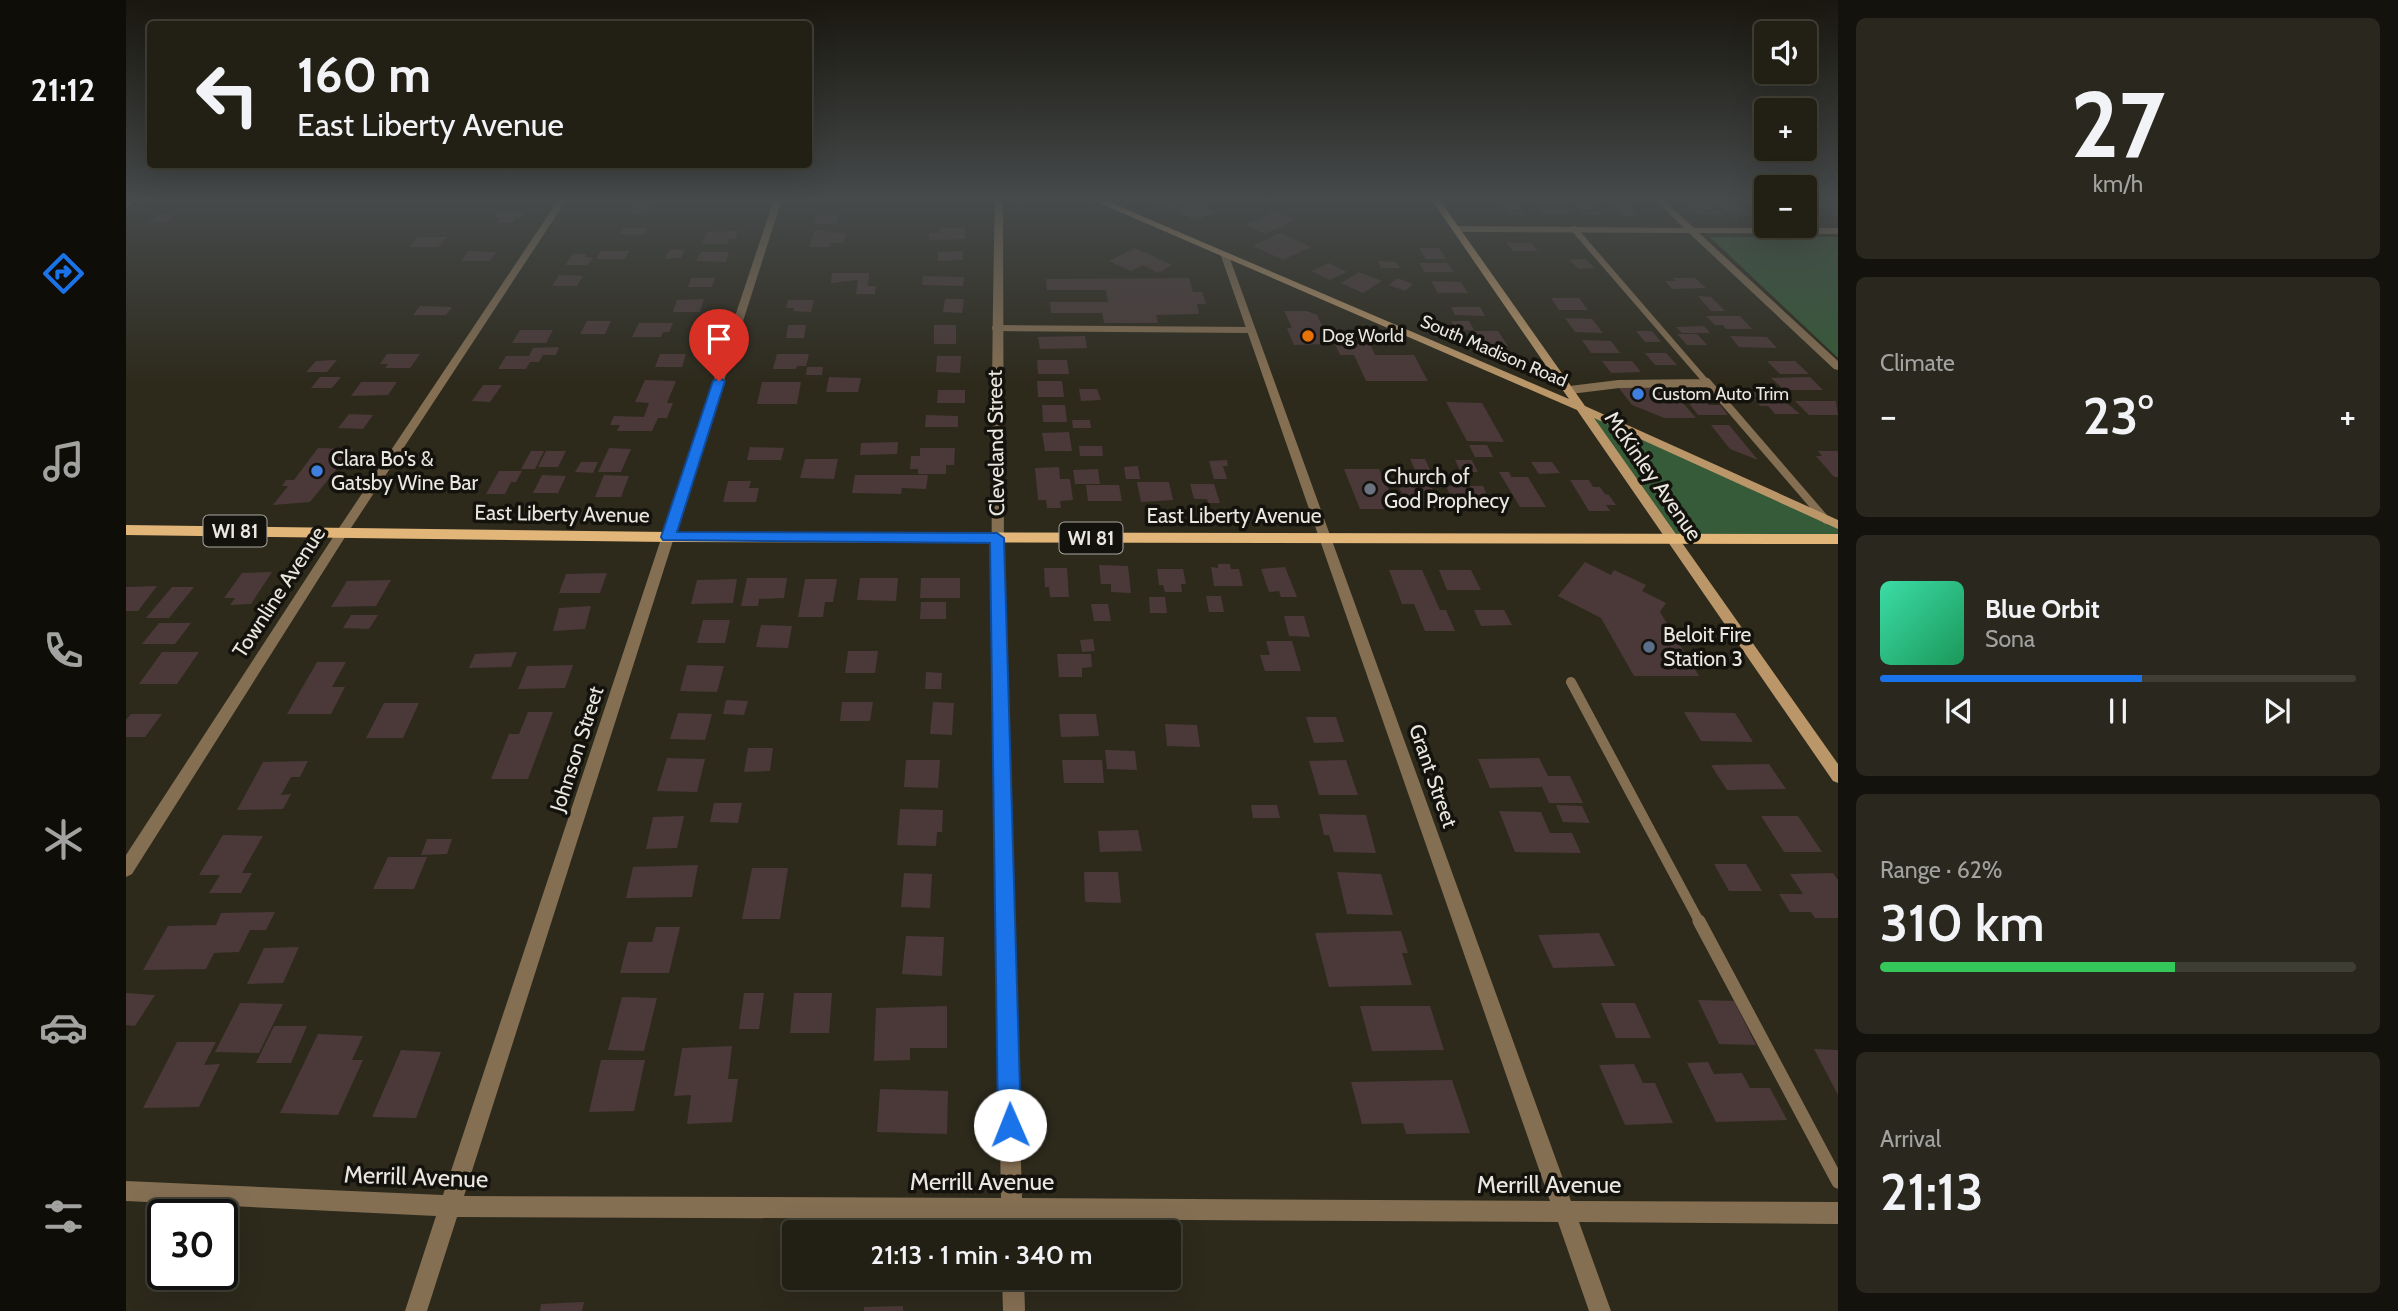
<!DOCTYPE html>
<meta charset="utf-8">
<style>
body{margin:0;font-family:Cabin,sans-serif;background:#2a281e;color:#f1f3f6;height:100vh;display:flex;flex-direction:column;font-size:26px;white-space:nowrap}
*{box-sizing:border-box;margin:0}
p{font-size:23px;color:#a2a3a0}
.icon{flex:none;width:38px;height:38px;fill:none;stroke:currentColor;stroke-width:2;stroke-linecap:round;stroke-linejoin:round}
.map{position:relative;flex:1;overflow:hidden}
.details{display:flex;flex-direction:column;gap:18px;padding:18px;background:#13120c;width:560px}
.details>*{flex:none}
.top-card{position:absolute;left:21px;top:21px;width:665px;height:147px;border-radius:7px;box-shadow:0 7px 28px #0002,0 0 0 2px #3f3e34;background:#222015;color:#f1f3f6;overflow:hidden}
.fabs{position:absolute;left:1628px;top:21px;display:grid;gap:14px}
.fabs a{display:grid;place-items:center;width:63px;height:63px;border-radius:7px;background:#222015;box-shadow:0 7px 28px #0002,0 0 0 2px #3f3e34;font-size:35px}
.speed{position:absolute;left:21px;top:1199px;display:flex;gap:14px;font-size:35px;font-weight:700;text-align:center}
.speed>*{display:grid;place-content:center;width:91px;height:91px;border-radius:50%;background:#222015;box-shadow:0 7px 28px #0002,0 0 0 2px #3f3e34;line-height:1}
.speed .limit{border:4px solid #111;border-radius:10px;background:#fff;color:#111}
.pin{position:absolute;display:grid;place-items:center;width:60px;height:60px;color:#fff;margin:-72px -30px;border-radius:50% 50% 50% 0;rotate:-45deg;box-shadow:0 0 7px #0007}
.pin .icon{rotate:45deg}
.me{position:absolute;width:77px;margin:-38px;rotate:359deg;stroke-linejoin:round;filter:drop-shadow(0 0 5px #0008)}
.turn{display:flex;align-items:center;gap:24px;height:147px;padding:0 35px;font-size:32px}
.turn .icon{width:91px;height:91px;stroke-width:2.5}
.turn b{display:block;font-size:49px;line-height:60px}
.big{font-size:52px;font-weight:600;line-height:1.1}
.details .widget{flex:1;display:flex;flex-direction:column;justify-content:center;gap:10px;min-width:0;padding:0 24px;border-radius:10px;background:#2a281e}
.details .dial{align-items:center;gap:0}
.dial b{font-size:91px;line-height:1}
.song{display:flex;align-items:center;gap:21px}
.cover{width:84px;height:84px;border-radius:10px;background:linear-gradient(135deg,hsl(160 70% 55%),hsl(150 70% 35%))}
.played{height:7px;border-radius:4px;background:linear-gradient(90deg,#1a73e8 55%,#3f3e34 55%)}
.keys{display:flex;justify-content:space-around;direction:ltr}
.heat{display:flex;justify-content:space-between;align-items:center;font-size:38px;direction:ltr}
.charge{height:10px;border-radius:5px;background:linear-gradient(90deg,#34c759 62%,#3f3e34 0)}
.trip{position:absolute;left:656px;top:1220px;width:399px;height:70px;border-radius:7px;background:#222015;box-shadow:0 7px 28px #0002,0 0 0 2px #3f3e34;font-weight:600;line-height:70px;text-align:center}
main{display:flex;flex:1;min-height:0}
.dock{display:flex;flex-direction:column;width:126px;justify-content:space-around;align-items:center;background:#0e0d08;color:#a2a3a0}
.dock .icon{width:49px;height:49px}
.dock .current{color:#1a73e8}
.dock b{font-size:32px;color:#f1f3f6}
.map>svg:first-child{display:block}
</style>
<main>
<nav class="dock">
<b>21:12</b>
<svg class="icon current" aria-label="directions" viewBox="0 0 24 24"><path d="M12 3l9 9-9 9-9-9zM9 14v-3h6M13 9l2 2-2 2"/></svg>
<svg class="icon" aria-label="music" viewBox="0 0 24 24"><path d="M9 18V5l10-2v13"/><circle cx="6" cy="18" r="3"/><circle cx="16" cy="16" r="3"/></svg>
<svg class="icon" aria-label="phone" viewBox="0 0 24 24"><path d="M5 4h4l2 5-3 2q2 4 5 5l2-3 5 2v4C11 20 4 13 5 4z"/></svg>
<svg class="icon" aria-label="climate" viewBox="0 0 24 24"><path d="M12 3v18M4 7l16 10M4 17L20 7"/></svg>
<svg class="icon" aria-label="car" viewBox="0 0 24 24"><path d="M5 17H2v-5l4-1 3-4h7l3 4 3 1v5h-3M9 17h6M6 11h13"/><circle cx="7" cy="17" r="2"/><circle cx="17" cy="17" r="2"/></svg>
<svg class="icon" aria-label="filters" viewBox="0 0 24 24"><path d="M4 7h16M4 17h16"/><circle cx="9" cy="7" r="2"/><circle cx="15" cy="17" r="2"/></svg>
</nav>
<div class="map">
<svg width="1712" height="1311" viewBox="0 0 1712 1311">
<rect width="100%" height="100%" fill="#2d2a1c"/>
<path fill="#365b38" d="M1584,237H1712V358Z
M1457,409L1712,525V539L1546,538Z"/>
<path fill="#4a3938" d="M511,199H528L521,213H505Z
M1033,199H1056L1063,202L1044,209L1027,203Z
M1695,199L1712,201V215H1707L1689,202H1699Z
M1371,201H1384L1387,205H1391L1400,215H1382Z
M1565,201H1584L1598,215H1573L1564,206H1570Z
M1067,202L1090,212L1071,221L1048,210Z
M1678,203H1683L1697,214H1678Z
M1480,204H1500L1513,216L1498,217L1489,207Z
M1449,206H1467L1476,215H1458Z
M1596,206H1615L1626,215H1607Z
M1410,207H1439L1446,214H1417Z
M373,211H400L395,218H390L387,223H370L373,218H368Z
M1150,211L1169,220L1139,234L1119,225Z
M32,214H49L39,223H21Z
M690,215H713L710,224H688Z
M498,228H521L518,235L494,234Z
M814,228H839V239L803,240V233H814Z
M689,230L720,234L717,243H704L703,247H683Z
M612,231L609,239H603L602,244H576L581,232Z
M1154,233L1185,247L1157,260L1127,246Z
M292,237H321L312,247H283Z
M1380,243H1405L1412,251H1387Z
M1009,248L1046,265L1032,273L1017,265L1005,271L983,261Z
M1293,248H1313L1320,259H1300Z
M559,249L555,258L539,259L543,250Z
M342,251L371,252L364,261H335Z
M475,251H503L499,259H470Z
M837,251V260L812,261V252Z
M575,252H603L600,262L570,261Z
M447,254H461L459,257H467L462,265H439Z
M1459,259L1469,268L1453,269L1443,260Z
M1252,261L1270,262L1274,268H1255Z
M1203,263L1221,272L1204,280L1185,271Z
M1293,263H1322L1328,272H1298Z
M1233,272L1256,281L1237,293L1215,283Z
M706,273H743L742,286H750L749,294H730L732,280L705,283Z
M433,275L457,276L451,286H426Z
M797,276L838,277L837,286L796,285Z
M565,278H589L586,287H562Z
M1063,278L1067,292H1076L1080,304H1071L1073,314L1030,315L1032,323H978L976,313H925L924,302H982L980,290H921L920,279Z
M1271,278L1287,284L1279,291L1263,285Z
M1546,278H1569L1580,288L1546,289L1539,281H1550Z
M1305,281L1335,282L1342,293H1312Z
M1572,296L1585,297L1599,311H1585Z
M1425,298H1453L1462,310H1433Z
M578,299L574,312H547L551,300Z
M819,299H838L836,313L817,312Z
M662,300H688L685,312L667,311L668,308H660Z
M294,306L326,307L320,315H287Z
M1325,307H1354L1359,316L1329,315Z
M1158,311H1181L1191,315L1205,344L1168,345L1161,328H1166Z
M1580,316H1614L1626,329H1600L1597,325H1589Z
M1439,318L1466,319L1477,333L1449,332Z
M461,321H485L479,334H454Z
M1325,321H1343L1348,330H1330Z
M513,323H547L543,332H537L535,337H506Z
M662,325H680L678,338H660Z
M808,325H830V344H808Z
M1578,326L1584,333H1556L1550,327Z
M394,330H427L420,343H386Z
M1349,331H1372L1382,346H1359Z
M1510,331H1526L1535,342H1519Z
M1551,334H1571L1581,345H1561Z
M959,336L961,348L914,349L912,337Z
M1604,336L1641,337L1651,348L1613,347Z
M1456,340L1485,341L1494,353H1465Z
M1209,344H1244L1249,355H1288L1302,381H1240L1228,355H1214Z
M433,347L430,355H417L413,362H404L400,369H372L380,356H403L407,348Z
M1519,353H1540L1551,365H1529Z
M261,354H294L284,368H259L262,364H254Z
M534,354H560L556,367H529Z
M651,354H683L680,366H671L670,369H647Z
M811,356H835L834,373L810,372Z
M211,360L201,372H180L190,361Z
M911,360H941L943,374H912Z
M1476,361H1506L1515,372L1485,373Z
M1641,361H1669L1683,374H1654Z
M681,367H697L696,375H680Z
M194,377H215L206,388H185Z
M703,377L735,378L732,392H700Z
M1684,377L1697,390H1658L1645,378Z
M519,380L550,381L541,403H547L541,418H532L526,431H491L494,425H484L488,416L518,417L523,403L509,402Z
M911,381H936L938,397H912Z
M235,382H271L262,395L225,396Z
M636,382H675L671,404H631Z
M357,385H376L364,402L346,401Z
M1492,387H1533L1546,403H1557L1570,418H1538L1506,405Z
M953,389H971L975,400L955,401Z
M812,390H839V403H811Z
M1627,390L1633,397L1612,398L1605,391Z
M1558,397H1576L1583,405H1594L1602,415H1572Z
M1628,399H1656L1674,414H1649L1642,406H1634Z
M1669,401H1710L1712,415H1683Z
M1320,402L1356,403L1378,442L1341,441Z
M916,405H939L941,422H917Z
M223,414L247,415L237,429L212,428Z
M800,415L832,416V427H799Z
M946,420H964L965,428H947Z
M1585,425H1603L1632,460L1604,449Z
M943,432L946,451H919L916,433Z
M772,442L771,454L734,455L735,443Z
M1343,445H1361L1367,457H1349Z
M953,446H976L977,456H954Z
M624,447L658,448L655,460H621Z
M192,448L227,449L184,502L147,505L162,486H156L160,480H168Z
M483,448L505,449L495,472H472Z
M794,448H829L828,465H820V474H792V469H784L785,456H794Z
M405,451H418L409,469H395Z
M420,451H440L432,467H412Z
M1692,451H1712V477H1708L1690,456H1696Z
M679,459H712L708,479L674,478Z
M1284,459H1299L1305,472H1290Z
M1101,460L1102,466H1097L1101,479H1088L1083,461Z
M1329,460H1346L1352,472H1335Z
M455,462H472L467,473L449,472Z
M1405,462H1426L1434,473L1413,474Z
M1012,466L1014,479H1000L998,467Z
M933,467L934,479H944L947,500L934,501L935,508H921L920,500H912L909,468Z
M972,469L974,484H949L947,470Z
M1218,469H1253L1272,509H1234Z
M373,471H396L390,482H385L379,494H360Z
M1373,472H1383L1385,477H1402L1420,507H1394Z
M416,475L440,476L432,493H407Z
M478,475L503,476L495,497H469Z
M729,475H802L800,489L776,488L775,494L726,493Z
M1444,480H1463L1467,487H1474L1479,494L1483,495L1490,505H1480L1484,511H1463Z
M602,481H625L623,488H633L630,502H597Z
M1011,482H1043L1047,500L1015,502Z
M1064,484H1088L1094,503H1082L1081,499H1068Z
M960,485H993L996,501H962Z
M1305,486L1316,508H1298L1294,501H1279L1273,487Z
M1320,486H1357L1365,503H1343L1345,508H1330Z
M1459,562L1485,575L1488,570L1520,585L1516,591L1540,603L1534,612L1573,676H1508L1475,618L1432,596Z
M1092,564H1104L1105,569H1113L1117,586H1088L1085,567L1092,568Z
M973,565L1002,566L1005,593L985,592V584H975Z
M1159,567L1171,597H1155L1153,591L1143,592L1135,569Z
M918,568H941L943,597H924L923,587H919Z
M1031,569H1057L1060,584H1055L1056,592H1039L1037,585H1033Z
M1263,570H1296L1314,610H1320L1329,631H1299L1288,604H1276Z
M1313,570H1345L1355,590H1321Z
M146,572L125,604L104,605L109,598H98L116,573Z
M481,573L474,593H433L440,574Z
M621,578H661L658,598L633,599L632,606H615Z
M734,578H772L770,601L731,600Z
M795,578H834V598H794Z
M611,579L607,603L565,604L571,580Z
M679,579H711L707,602H699L697,617H672Z
M265,580L250,606L205,607L221,581Z
M31,586L12,611H0V587Z
M46,587H68L43,618H20Z
M1080,596H1095L1098,612H1083Z
M1023,597H1039L1041,613H1024Z
M795,602H820V619H794Z
M965,604H982L985,621H968Z
M465,606L459,629L427,631L433,608Z
M1348,610H1378L1386,625L1355,626Z
M225,615H252L243,629L217,628Z
M1158,616H1178L1184,637L1163,636Z
M577,620H604L599,643H571Z
M33,623H65L49,644H16Z
M635,625L666,626L662,648L630,647Z
M967,639L969,651L956,652L954,640Z
M1140,641H1166L1175,671H1139L1134,655H1144Z
M722,651H752L749,673H719Z
M36,652H73L51,684H13Z
M391,652L385,667L343,668L349,654Z
M931,654H965L966,667L956,668V677H933Z
M191,662H220L206,687H219L205,714H161Z
M447,665L439,688L392,689L401,666Z
M561,665L598,666L591,692L554,691Z
M800,672L816,673L815,689H799Z
M600,700L622,701L618,715L597,714Z
M716,702H747L744,721H714Z
M807,702L828,703L826,735L804,734Z
M258,703H293L277,738H240Z
M402,712H427L402,779H365L383,734H393Z
M1558,712L1609,713L1627,742L1575,741Z
M552,713L586,714L579,740L544,739Z
M5,714H36L19,737H0V720Z
M933,714H970L973,736L935,737Z
M1180,717H1210L1218,742L1188,743Z
M1039,724L1071,725L1074,747L1041,746Z
M622,748H647L644,771L618,772Z
M979,750L1009,751L1011,770L981,769Z
M541,758L579,759L571,792L531,791Z
M1413,758L1422,776H1444L1457,803H1423L1416,787L1364,788L1352,759Z
M780,760H814L812,788L778,787Z
M936,760H976L978,783H938Z
M1220,760L1232,795H1193L1183,761Z
M182,761L174,777H165L155,795L165,794L157,809L111,810L137,762Z
M1643,764L1660,789L1601,790L1585,765Z
M588,803H616L612,823L584,822Z
M1125,805H1151L1154,818H1127Z
M1430,805L1456,806L1464,823L1437,822Z
M774,809L817,810L816,832H811L810,846L771,845Z
M1373,811L1415,812L1424,833H1446L1455,853L1389,852Z
M1193,814L1240,815L1250,853L1208,852L1203,835H1198Z
M558,816L551,848L520,849L527,817Z
M1635,816H1672L1696,852H1658Z
M1012,830L1016,851L974,852L972,831Z
M97,835L137,836L116,873H126L115,893H83L94,875H73Z
M301,839H326L321,854L295,855Z
M262,857H301L288,889H247Z
M1588,864H1620L1636,891H1603Z
M572,865L566,897L500,898L507,867Z
M626,868H662L654,919H616Z
M958,872H992L995,903L959,902Z
M1211,872L1255,874L1267,915L1221,914Z
M778,873L806,874L804,908L775,907Z
M1707,873L1712,880V918H1689L1685,912H1664L1653,894H1677L1664,874Z
M149,912L140,930H124L113,952L88,953L80,969L17,970L42,926L90,925L95,913Z
M530,927H554L543,973H494L502,942H526Z
M1275,931L1282,953H1276L1286,985L1203,987L1189,933Z
M1473,933L1489,966L1427,968L1412,935Z
M780,936L818,937L816,976L776,974Z
M173,947L157,983L121,984L138,948Z
M0,993L29,995L9,1026L0,1025Z
M618,993H638L633,1029H613Z
M668,993H706L703,1033H664Z
M496,997L531,998L518,1051L482,1050Z
M1572,1000L1608,1001L1630,1045L1593,1044Z
M114,1003L157,1004L133,1053L89,1052Z
M1475,1003H1509L1525,1038H1490Z
M821,1006V1048H784V1060L748,1061L750,1008Z
M1234,1006H1304L1318,1050L1246,1051Z
M148,1026H181L165,1063H130Z
M192,1034L237,1036L226,1060H237L212,1115L154,1113Z
M51,1042H90L78,1065L94,1064L73,1107L17,1108Z
M606,1046L602,1079H612L606,1122L561,1124L565,1095L548,1096L556,1048Z
M1688,1049L1712,1050V1095Z
M275,1050L315,1052L290,1118L246,1117Z
M475,1060H519L508,1111L463,1112Z
M1582,1062L1588,1074L1616,1073L1624,1088H1644L1661,1120L1590,1122L1561,1063Z
M1508,1064L1517,1083H1529L1547,1123L1499,1125L1473,1065Z
M1326,1080L1344,1133L1280,1134L1277,1123L1236,1124L1225,1082Z
M754,1089L822,1091L821,1134L751,1132Z
M458,1302L456,1311H414L415,1304Z
M777,1306V1311H738V1307Z"/>
<g fill="none" stroke-linecap="round" stroke-linejoin="round">
<path stroke="#856f53" stroke-width="6" d="M1448,229L1582,384
M869,328L1126,330
M1506,384L1581,383"/>
<path stroke="#856f53" stroke-width="8" d="M1581,382L1700,520
M1444,390L1493,384L1581,383"/>
<path stroke="#856f53" stroke-width="10" d="M1445,682L1574,923"/>
<path stroke="#856f53" stroke-width="13" d="M1573,921L1712,1182"/>
<path fill="#856f53" fill-rule="evenodd" d="M5,199H14L0,209V203Z
M433,199H441L221,534L6,874L0,877V855L213,528Z
M648,199H656L338,1196L875,1198C869,865 861,532 869,199H877L878,586L896,1198L1424,1201L1095,256L1099,253L1103,256L1445,1201L1712,1202V1224L1453,1222L1485,1311H1463L1432,1222L896,1219L897,1232H875V1219L331,1217L301,1311H279L310,1216L0,1201V1181L317,1195Z
M1528,199H1537L1568,228H1712V234L1573,233L1712,361V370L1708,369L1563,233L1331,232L1327,229L1331,226L1558,228Z
M876,1278H898L899,1311H877Z"/>
<path fill="#ba9669" fill-rule="evenodd" d="M964,199H976L1443,399L1305,199H1313L1459,406L1712,520V529L1468,418L1712,764V783L1707,781L1451,410Z"/>
<path fill="#e2b579" fill-rule="evenodd" d="M0,525L542,532L1712,534V544L542,542L0,535Z"/>
</g>
<linearGradient id="sky" x2="0" y2="1"><stop stop-color="#19170f"/><stop offset="0.52" stop-color="#464a4b"/><stop offset="1" stop-color="#464a4b" stop-opacity="0"/></linearGradient>
<rect width="1712" height="383" fill="url(#sky)"/>
<path fill="#1a73e8" stroke="#114b97" stroke-width="2" d="M593,378L599,381L551,532L871,533L878,538L895,1125L892,1133L884,1136L876,1133L872,1125L864,543L537,540L535,537L587,381Z"/>
<circle fill="#e8710a" stroke="#14120c" stroke-width="2.5" cx="1182" cy="336" r="7"/>
<g fill="#3f7fe0" stroke="#14120c" stroke-width="2.5">
<circle cx="1512" cy="394" r="7"/>
<circle cx="191" cy="471" r="7"/>
</g>
<circle fill="#6b7280" stroke="#14120c" stroke-width="2.5" cx="1244" cy="489" r="7"/>
<circle fill="#5c6f8a" stroke="#14120c" stroke-width="2.5" cx="1523" cy="647" r="7"/>
<g text-anchor="middle" stroke-width="7" stroke-linejoin="round" paint-order="stroke">
<g font-size="18" fill="#e9e7df" stroke="#14120c" text-anchor="start">
<text x="1196" y="342">Dog World</text>
<text x="1526" y="400">Custom Auto Trim</text>
</g>
<g font-size="18" fill="#e9e7df" stroke="#14120c">
<text transform="translate(1368 351) rotate(23)" y="6">South Madison Road</text>
</g>
<g fill="#14120c" stroke="#a9a7a0" stroke-width="2">
<rect x="77.5" y="515.5" width="63" height="31" rx="5"/>
<rect x="933.5" y="522.5" width="63" height="31" rx="5"/>
</g>
<g font-size="19" font-weight="bold" fill="#e9e7df">
<text x="109" y="538">WI 81</text>
<text x="965" y="545">WI 81</text>
</g>
<g font-size="21" fill="#e9e7df" stroke="#14120c">
<text transform="translate(870 443) rotate(-91)" y="7">Cleveland Street</text>
<text transform="translate(1527 476) rotate(55)" y="7">McKinley Avenue</text>
<text transform="translate(436 514) rotate(1)" y="7">East Liberty Avenue</text>
<text x="1108" y="523">East Liberty Avenue</text>
<text transform="translate(153 592) rotate(-57)" y="7">Townline Avenue</text>
<text transform="translate(451 749) rotate(-72)" y="7">Johnson Street</text>
<text transform="translate(1307 776) rotate(71)" y="7">Grant Street</text>
</g>
<g font-size="21" fill="#e9e7df" stroke="#14120c" text-anchor="start">
<text x="205" y="466">Clara Bo's &amp;<tspan x="205" dy="24">Gatsby Wine Bar</tspan></text>
<text x="1258" y="484">Church of<tspan x="1258" dy="24">God Prophecy</tspan></text>
<text x="1537" y="642">Beloit Fire<tspan x="1537" dy="24">Station 3</tspan></text>
</g>
<g font-size="24" fill="#e9e7df" stroke="#14120c">
<text transform="translate(290 1177) rotate(2)" y="8">Merrill Avenue</text>
<text x="856" y="1190">Merrill Avenue</text>
<text x="1423" y="1193">Merrill Avenue</text>
</g>
</g>
</svg>
<div class="fabs">
<a><svg class="icon" aria-label="sound" viewBox="0 0 24 24"><path d="M4 9h4l5-4v14l-5-4H4zM17 9q2 3 0 6"/></svg></a>
<a>+</a>
<a>−</a>
</div>
<div class="speed"><div class="limit">30</div></div>
<div class="pin" style="left:593px;top:381px;background:#d93025"><svg class="icon" aria-label="arrive" viewBox="0 0 24 24"><path d="M6 21V4h12l-3 4 3 4H6"/></svg></div>
<svg class="me" style="left:884px;top:1125px" viewBox="-20 -20 40 40"><circle r="19" fill="#fff"/><path d="M0-13L10 11 0 6-10 11z" fill="#1a73e8"/></svg>
<div class="trip">21:13 · 1 min · 340 m</div>
<div class="top-card">
<div class="turn"><svg class="icon" aria-label="left" viewBox="0 0 24 24"><path d="M17 20v-9H6M10 6l-5 5 5 5"/></svg><div><b>160 m</b>East Liberty Avenue</div></div>
</div>
</div>
<section class="details">
<div class="widget dial"><b>27</b><p>km/h</p></div>
<div class="widget"><p>Climate</p>
<div class="heat"><a>−</a><b class="big">23°</b><a>+</a></div>
</div>
<div class="widget">
<div class="song"><i class="cover"></i><div><b>Blue Orbit</b><p>Sona</p></div></div>
<div class="played"></div>
<div class="keys"><svg class="icon" aria-label="previous" viewBox="0 0 24 24"><path d="M18 5L8 12l10 7zM5 5v14"/></svg><svg class="icon" aria-label="pause" viewBox="0 0 24 24"><path d="M8 5v14M16 5v14"/></svg><svg class="icon" aria-label="next" viewBox="0 0 24 24"><path d="M6 5l10 7-10 7zM19 5v14"/></svg></div>
</div>
<div class="widget"><p>Range · 62%</p><b class="big">310 km</b><div class="charge"></div></div>
<div class="widget"><p>Arrival</p><b class="big">21:13</b></div>
</section>
</main>
